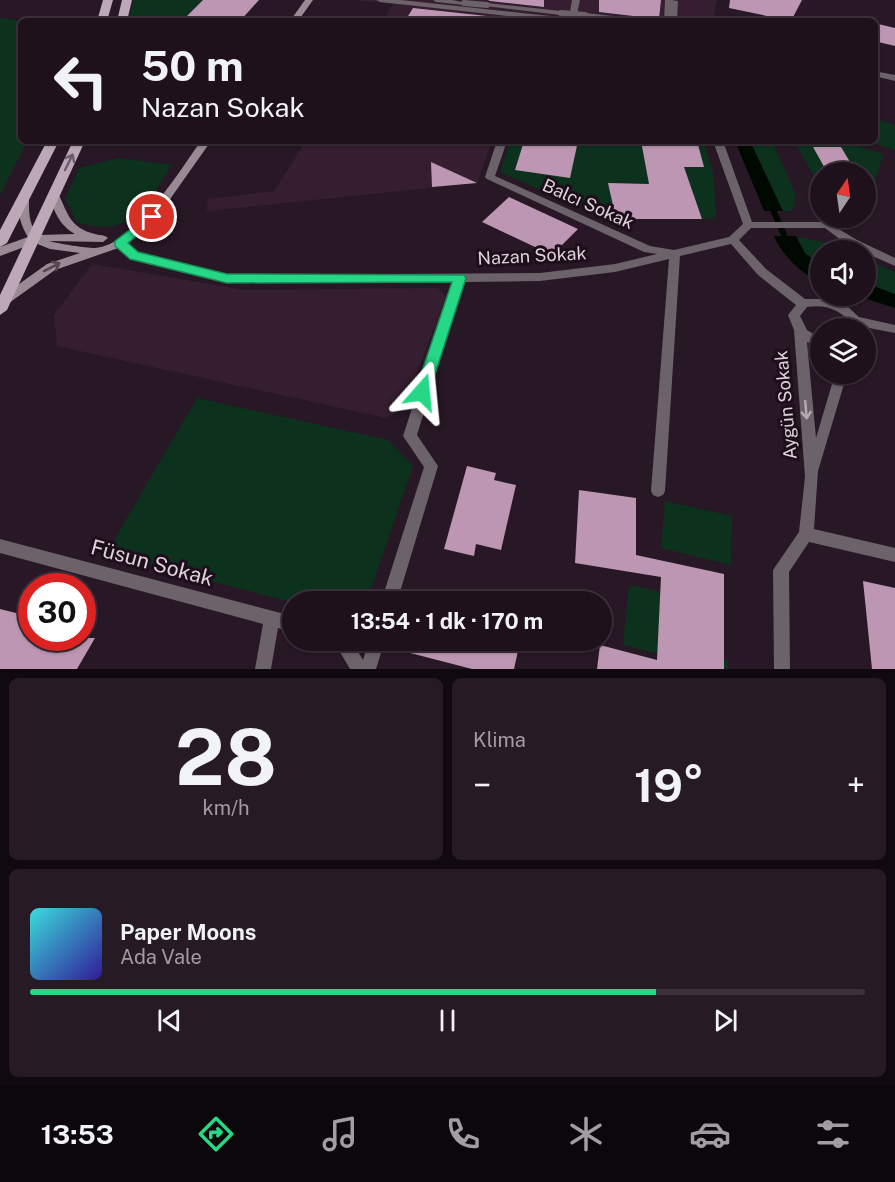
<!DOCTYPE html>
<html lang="tr">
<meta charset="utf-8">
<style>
body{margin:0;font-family:"Public Sans",sans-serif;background:#261a25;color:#f1f3f6;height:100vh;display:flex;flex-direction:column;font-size:22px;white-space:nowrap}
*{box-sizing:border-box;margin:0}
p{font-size:20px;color:#a19da3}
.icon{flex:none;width:33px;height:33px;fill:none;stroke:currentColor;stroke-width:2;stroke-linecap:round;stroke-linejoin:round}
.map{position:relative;height:669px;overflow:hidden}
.side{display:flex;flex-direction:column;gap:9px;padding:9px;background:#10090f;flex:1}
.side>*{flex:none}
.banner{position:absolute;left:18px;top:18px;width:860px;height:126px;border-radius:9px;box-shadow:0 2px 4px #0004,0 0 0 2px #3c313b;background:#1e111c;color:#f1f3f6;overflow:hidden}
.needle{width:39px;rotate:13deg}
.buttons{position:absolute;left:810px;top:162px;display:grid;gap:12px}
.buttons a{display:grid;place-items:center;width:66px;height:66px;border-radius:50%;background:#1e111c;box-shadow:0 2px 4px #0004,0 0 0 2px #3c313b;font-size:30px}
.speed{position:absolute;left:18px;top:573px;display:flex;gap:12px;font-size:30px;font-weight:700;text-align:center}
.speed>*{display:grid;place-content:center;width:78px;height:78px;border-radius:50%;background:#1e111c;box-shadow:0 2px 4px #0004,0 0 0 2px #3c313b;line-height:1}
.speed .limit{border:9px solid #d22;background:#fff;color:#111}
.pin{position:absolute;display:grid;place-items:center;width:51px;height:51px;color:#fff;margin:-26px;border:3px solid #fff;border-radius:50%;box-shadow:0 2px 6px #0007}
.me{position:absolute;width:66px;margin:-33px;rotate:18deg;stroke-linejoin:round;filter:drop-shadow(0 0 4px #0008)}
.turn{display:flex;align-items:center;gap:21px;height:126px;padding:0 24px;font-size:27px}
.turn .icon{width:78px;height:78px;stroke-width:2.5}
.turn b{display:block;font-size:42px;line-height:51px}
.big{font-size:45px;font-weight:700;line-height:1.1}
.side .card{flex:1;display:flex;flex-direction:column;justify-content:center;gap:9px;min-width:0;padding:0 21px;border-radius:9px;background:#261a25}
.side .dial{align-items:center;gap:0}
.dial b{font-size:78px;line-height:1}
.song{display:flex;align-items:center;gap:18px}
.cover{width:72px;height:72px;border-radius:9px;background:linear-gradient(135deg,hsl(180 70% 55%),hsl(250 70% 35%))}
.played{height:6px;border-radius:3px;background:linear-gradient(90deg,#26d886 75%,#3c313b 75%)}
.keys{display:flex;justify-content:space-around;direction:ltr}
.heat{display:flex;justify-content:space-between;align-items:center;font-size:33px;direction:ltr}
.side .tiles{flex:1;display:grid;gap:9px;grid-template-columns:1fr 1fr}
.card:last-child{grid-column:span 2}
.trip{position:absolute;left:282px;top:591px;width:330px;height:60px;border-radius:30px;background:#1e111c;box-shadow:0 2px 4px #0004,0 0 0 2px #3c313b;font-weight:700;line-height:60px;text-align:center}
.menu{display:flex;height:96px;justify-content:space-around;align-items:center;background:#0c070b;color:#a19da3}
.menu .icon{width:42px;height:42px}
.menu .current{color:#26d886}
.menu b{font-size:27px;color:#f1f3f6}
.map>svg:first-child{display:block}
</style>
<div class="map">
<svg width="895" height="669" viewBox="0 0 895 669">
<rect width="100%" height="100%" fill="#281725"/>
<path fill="#351e30" d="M352,0H717L713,21H383L393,4Z
M306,141H492L477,183L207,211L208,199L274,191Z
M92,264L245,290L438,288L446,297L403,409L386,418L57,346L54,315Z"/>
<path fill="#0c321e" d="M133,0H203L182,21H129Z
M0,18L21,21V141H27L0,195Z
M875,119L895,125V150L867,141H874Z
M510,141H704L713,172L716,215L713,219L606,218L500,172Z
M735,141H772L796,195L792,211H764Z
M794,141H842L880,153L883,156L872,188H866V172H820V186Z
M119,158L172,165C147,204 131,240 77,222L65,199L79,168Z
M774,236C800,236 822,240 846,250H820V281L807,277Z
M866,260L895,272V307L866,296Z
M197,398L388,440L413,466L367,601L292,602L106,554Z
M665,501L732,516L731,565L661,548Z
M629,585L661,592L724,659L728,661V669H718L623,645Z"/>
<path fill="#000901" d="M735,141H750L783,211H764Z
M774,236H796L805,253L820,265V282C802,275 782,255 774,236Z
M866,283L895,294V308L858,296H866Z"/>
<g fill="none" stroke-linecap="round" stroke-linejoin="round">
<path stroke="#000901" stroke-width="6" d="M771,205L788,244"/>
</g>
<path fill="#bc96b2" d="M203,0H259L240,21H182Z
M488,0H544V7L490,1Z
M599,0H661L659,19L599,12Z
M730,0H802L791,21L729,8Z
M413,8L533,21H405Z
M874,23L895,28V46L874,41Z
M524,141H578L570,178L515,170Z
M641,141H697L704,167H684L702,219H616L608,183L649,184Z
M813,147H841L856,172H827Z
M431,162L477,183L432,187Z
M509,197L578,229L552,255L482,222Z
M467,466L496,473L494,480L516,485L501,550L476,544L474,556L444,549Z
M579,490L636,498V555L724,574V669H597L600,645L657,660L661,577L575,563Z
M863,581L895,588V669H872Z
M0,609L32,617V638H95L77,669H0Z
M387,640H497L519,646L514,669H472L387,647Z"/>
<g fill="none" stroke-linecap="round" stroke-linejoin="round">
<path fill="#6c6269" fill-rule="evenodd" d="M433,0H452L467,3L464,5L436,2Z
M670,0L678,1L677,21H671L672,2Z
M487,3L561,11L564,13L561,15L485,6V4Z
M585,13L641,19L644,21H625L583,16L582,15Z"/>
<path fill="#6c6269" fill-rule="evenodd" d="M376,0H401L569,18L572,0H580L576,19L579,21H554L380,2Z
M665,0H673L672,21H664Z
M874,71L895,75V81L874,76Z
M497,141H507L495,176L650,246L674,250L729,237L743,224L713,141H723L752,222H827L857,240L895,258V266L866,253V250H860L849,246L825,228H751L739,240L766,269L805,299H828L847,306L859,317L895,325V333L864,327L853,328C844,310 826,304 807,307L800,316L807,330L820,338V348L807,342L816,438L835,374H847L818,471L814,529L895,548V562L809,542L789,572L790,669H774L773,570L799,532L805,477L794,330L788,315L796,305L758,275L731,244L680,256L665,491L663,495L658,497L653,495L651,491L669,259L615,272L540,281L464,282L417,435L438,466L397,602H381L424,467L403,436L453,282L227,283L130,259L115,243L116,240H124L138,253L227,275L540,273L615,264L657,254L644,252L487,179L485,177Z
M0,539L292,616V632L278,628L271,669H255L263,624L0,553Z
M333,640H351L363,660L369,640H385L376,669H350Z"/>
<path fill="#998a95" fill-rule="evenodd" d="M305,0H313L298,21H290Z
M201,141H211L156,219L141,232L124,246L55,270L9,303H1V297L47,264L80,253L50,249L35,243L0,256V247L28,237C20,224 16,209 20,195L24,194L29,197C29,211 28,225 39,235L75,234C59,225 54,211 49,195L54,192L58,193C68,214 70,228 95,234C101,236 103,234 108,238L103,242L49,241C60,244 85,248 95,248C134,246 180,170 201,141Z"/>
<path fill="#bca8b7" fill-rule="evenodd" d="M103,0H113L107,21H97Z
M122,0H132L127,21H117Z
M47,141H59L7,243L0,247V230Z
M73,141H85L7,310L0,315V295Z"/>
<path stroke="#6c6269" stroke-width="6" d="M464,3L487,5
M561,13L585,15"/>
</g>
<defs><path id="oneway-shaft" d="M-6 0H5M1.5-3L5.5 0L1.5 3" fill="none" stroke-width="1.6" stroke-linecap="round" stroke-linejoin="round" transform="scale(1.5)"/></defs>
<use stroke="#6d5b69" href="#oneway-shaft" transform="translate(69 162) rotate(-64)"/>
<use stroke="#554652" href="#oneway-shaft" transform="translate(52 267) rotate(-27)"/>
<use stroke="#b6abb3" href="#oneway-shaft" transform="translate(806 410) rotate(85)"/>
<path fill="#26d886" stroke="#198c57" stroke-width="1.5" d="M152,213L156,215V220L128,243L138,252L227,274L464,275L466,278L428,396H417L415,392L452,282L227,283L130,259L115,246V241Z"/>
<g text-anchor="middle" stroke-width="6" stroke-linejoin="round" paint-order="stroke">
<g font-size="18" fill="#ded2db" stroke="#1e0e1b">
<text transform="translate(588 204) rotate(24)" y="6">Balcı Sokak</text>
<text transform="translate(532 256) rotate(-3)" y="6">Nazan Sokak</text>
<text transform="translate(786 405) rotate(-95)" y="6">Aygün Sokak</text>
</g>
<g font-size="21" fill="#ded2db" stroke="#1e0e1b">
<text transform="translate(152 563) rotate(15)" y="7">Füsun Sokak</text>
</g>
</g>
</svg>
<div class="buttons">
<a><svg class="needle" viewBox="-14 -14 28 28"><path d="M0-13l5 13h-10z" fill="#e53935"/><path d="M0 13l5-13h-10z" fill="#a19da3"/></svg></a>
<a><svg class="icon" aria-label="sound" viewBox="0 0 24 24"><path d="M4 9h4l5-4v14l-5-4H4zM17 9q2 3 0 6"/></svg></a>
<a><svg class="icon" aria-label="layers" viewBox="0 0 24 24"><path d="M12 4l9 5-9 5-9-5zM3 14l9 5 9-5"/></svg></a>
</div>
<div class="speed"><div class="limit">30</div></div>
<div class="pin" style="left:152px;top:217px;background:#d93025"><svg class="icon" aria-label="arrive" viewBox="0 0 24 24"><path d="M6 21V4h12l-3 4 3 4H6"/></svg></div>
<svg class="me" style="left:422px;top:392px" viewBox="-20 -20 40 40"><path d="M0-17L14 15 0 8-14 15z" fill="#26d886" stroke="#fff" stroke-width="4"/></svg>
<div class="trip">13:54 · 1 dk · 170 m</div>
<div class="banner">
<div class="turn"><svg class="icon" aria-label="left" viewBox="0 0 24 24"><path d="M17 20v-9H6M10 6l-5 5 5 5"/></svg><div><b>50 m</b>Nazan Sokak</div></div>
</div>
</div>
<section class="side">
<div class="tiles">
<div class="card dial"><b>28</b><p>km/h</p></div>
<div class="card"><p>Klima</p>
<div class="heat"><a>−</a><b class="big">19°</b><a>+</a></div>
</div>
<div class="card">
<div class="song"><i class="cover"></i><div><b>Paper Moons</b><p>Ada Vale</p></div></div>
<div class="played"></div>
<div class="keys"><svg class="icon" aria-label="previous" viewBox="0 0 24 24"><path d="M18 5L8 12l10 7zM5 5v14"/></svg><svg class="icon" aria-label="pause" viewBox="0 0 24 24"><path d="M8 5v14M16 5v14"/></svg><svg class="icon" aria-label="next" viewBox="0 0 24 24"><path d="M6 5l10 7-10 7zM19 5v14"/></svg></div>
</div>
</div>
</section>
<nav class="menu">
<b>13:53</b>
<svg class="icon current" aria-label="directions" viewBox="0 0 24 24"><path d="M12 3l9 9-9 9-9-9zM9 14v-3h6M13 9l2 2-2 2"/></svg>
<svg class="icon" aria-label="music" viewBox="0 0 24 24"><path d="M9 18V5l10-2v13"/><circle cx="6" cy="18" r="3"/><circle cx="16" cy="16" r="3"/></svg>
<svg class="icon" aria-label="phone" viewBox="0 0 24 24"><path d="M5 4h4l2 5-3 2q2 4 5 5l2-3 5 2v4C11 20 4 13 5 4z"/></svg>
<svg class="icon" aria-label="climate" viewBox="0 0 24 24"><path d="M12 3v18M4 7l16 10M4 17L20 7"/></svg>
<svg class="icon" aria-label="car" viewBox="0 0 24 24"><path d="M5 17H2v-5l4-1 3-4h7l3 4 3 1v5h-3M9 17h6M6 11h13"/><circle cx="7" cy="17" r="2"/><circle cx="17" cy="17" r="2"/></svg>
<svg class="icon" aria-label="filters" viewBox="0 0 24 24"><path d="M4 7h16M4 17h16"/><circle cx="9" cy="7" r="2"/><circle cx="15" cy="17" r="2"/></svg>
</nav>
